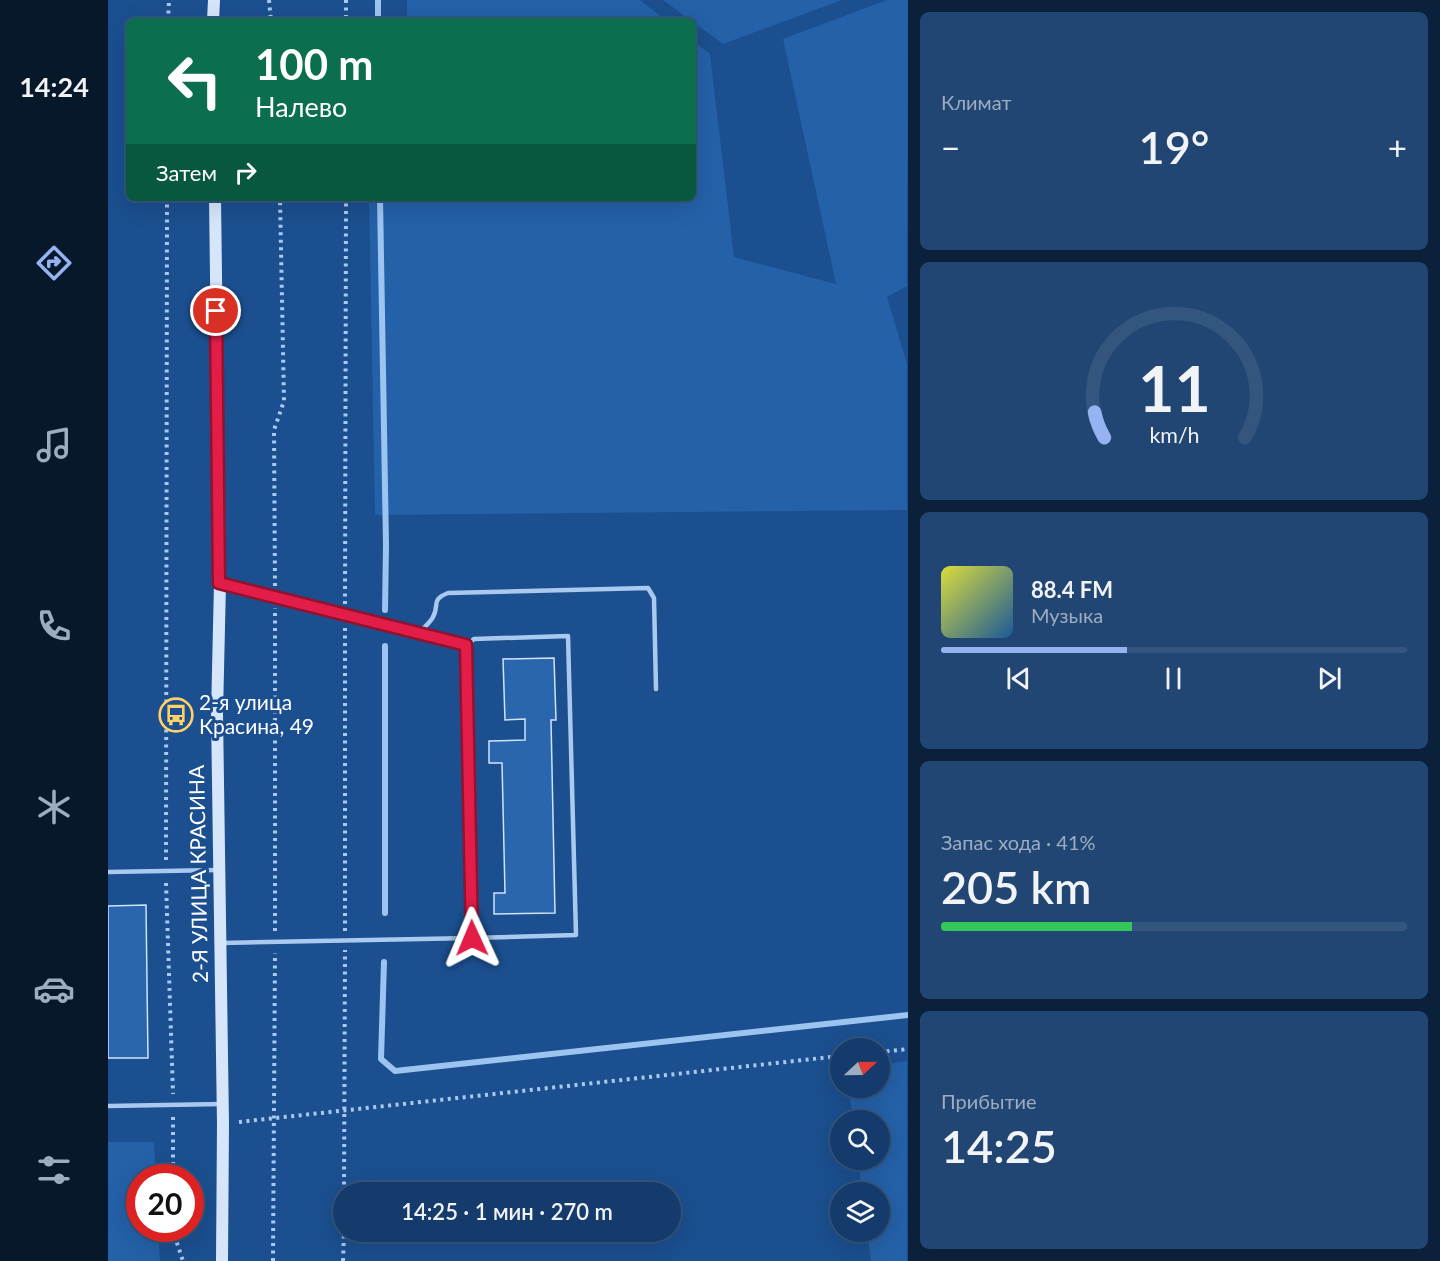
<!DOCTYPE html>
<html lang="ru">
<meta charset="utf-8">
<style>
body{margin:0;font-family:Lato,sans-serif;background:#214673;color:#f1f3f6;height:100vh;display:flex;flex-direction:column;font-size:22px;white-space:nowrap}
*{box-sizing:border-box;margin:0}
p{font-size:20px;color:#9dadc1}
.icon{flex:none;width:33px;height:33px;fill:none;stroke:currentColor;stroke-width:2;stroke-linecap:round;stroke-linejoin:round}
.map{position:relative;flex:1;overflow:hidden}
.details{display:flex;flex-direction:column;gap:12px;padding:12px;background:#0b203b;width:532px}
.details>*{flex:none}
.top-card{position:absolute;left:18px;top:18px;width:570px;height:183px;border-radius:9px;box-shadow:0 6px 24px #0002,0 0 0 2px #33557e;background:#0b6e4f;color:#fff;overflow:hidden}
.needle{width:39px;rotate:68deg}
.controls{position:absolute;left:722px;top:1038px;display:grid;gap:12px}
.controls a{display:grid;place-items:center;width:60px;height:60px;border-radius:50%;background:#143b6b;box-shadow:0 6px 24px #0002,0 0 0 2px #33557e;font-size:30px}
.speed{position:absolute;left:18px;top:1164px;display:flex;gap:12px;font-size:30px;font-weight:700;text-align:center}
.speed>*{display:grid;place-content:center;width:78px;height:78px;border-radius:50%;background:#143b6b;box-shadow:0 6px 24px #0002,0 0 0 2px #33557e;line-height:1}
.speed .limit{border:9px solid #d22;background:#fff;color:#111}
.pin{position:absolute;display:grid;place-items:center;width:51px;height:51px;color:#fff;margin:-26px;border:3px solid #fff;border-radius:50%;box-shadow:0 2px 6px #0007}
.me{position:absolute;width:66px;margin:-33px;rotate:359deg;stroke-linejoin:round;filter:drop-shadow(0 0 4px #0008)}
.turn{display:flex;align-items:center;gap:21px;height:126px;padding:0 30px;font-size:27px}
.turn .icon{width:78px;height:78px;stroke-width:2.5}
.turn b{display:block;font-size:42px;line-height:51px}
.then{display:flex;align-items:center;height:57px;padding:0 30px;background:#0003;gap:12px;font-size:22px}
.big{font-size:45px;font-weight:600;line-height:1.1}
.details .widget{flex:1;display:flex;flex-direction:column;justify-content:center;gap:9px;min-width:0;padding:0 21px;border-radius:9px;background:#214673}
.details .dial{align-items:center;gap:0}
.dial svg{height:156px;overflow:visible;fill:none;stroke:#33557e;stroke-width:7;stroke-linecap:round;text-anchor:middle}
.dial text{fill:#f1f3f6;stroke:none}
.song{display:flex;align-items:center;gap:18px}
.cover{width:72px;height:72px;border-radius:9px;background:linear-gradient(135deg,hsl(60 70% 55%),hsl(210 70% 35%))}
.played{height:6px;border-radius:3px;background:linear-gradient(90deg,#95b2f1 40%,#33557e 40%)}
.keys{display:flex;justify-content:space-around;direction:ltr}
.heat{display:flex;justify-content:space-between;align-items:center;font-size:33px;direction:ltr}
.charge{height:9px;border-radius:4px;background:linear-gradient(90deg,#34c759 41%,#33557e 0)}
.trip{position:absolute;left:225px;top:1182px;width:348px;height:60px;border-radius:30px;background:#143b6b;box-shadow:0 6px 24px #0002,0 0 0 2px #33557e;font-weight:600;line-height:60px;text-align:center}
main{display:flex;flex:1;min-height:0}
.tabs{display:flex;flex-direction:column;width:108px;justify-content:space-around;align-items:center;background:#08182b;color:#9dadc1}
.tabs .icon{width:42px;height:42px}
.tabs .current{color:#95b2f1}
.tabs b{font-size:27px;color:#f1f3f6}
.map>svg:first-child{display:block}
</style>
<main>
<nav class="tabs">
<b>14:24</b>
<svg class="icon current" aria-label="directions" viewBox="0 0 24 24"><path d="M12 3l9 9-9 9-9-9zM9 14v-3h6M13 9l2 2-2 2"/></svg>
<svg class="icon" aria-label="music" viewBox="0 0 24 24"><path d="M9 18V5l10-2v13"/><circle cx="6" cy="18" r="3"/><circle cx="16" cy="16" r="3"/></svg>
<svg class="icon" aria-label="phone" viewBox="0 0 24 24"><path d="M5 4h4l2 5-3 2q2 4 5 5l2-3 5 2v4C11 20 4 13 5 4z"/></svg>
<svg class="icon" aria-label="climate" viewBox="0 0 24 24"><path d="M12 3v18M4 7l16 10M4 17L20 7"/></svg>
<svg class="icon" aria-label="car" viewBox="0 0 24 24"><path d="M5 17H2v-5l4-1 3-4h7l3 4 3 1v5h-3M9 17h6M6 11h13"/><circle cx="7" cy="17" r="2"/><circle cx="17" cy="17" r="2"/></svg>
<svg class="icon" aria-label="filters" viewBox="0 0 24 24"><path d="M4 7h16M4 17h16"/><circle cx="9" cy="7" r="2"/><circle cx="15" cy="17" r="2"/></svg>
</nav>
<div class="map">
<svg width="800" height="1261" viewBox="0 0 800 1261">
<rect width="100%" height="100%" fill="#1b4f8f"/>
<path fill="#2461a8" d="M299,0H532L559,21H299Z
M555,0H734L615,44Z
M779,0H800L799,286L779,297L799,364V510L267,515L261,198H585V41L602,54L626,257L728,284L675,39Z
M799,1061V1261H763L759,1232H771V1192H754L750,1160H771V1120H745L741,1088H771V1065Z
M0,1142H46L48,1177L32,1178V1228L50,1229L52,1261H0Z"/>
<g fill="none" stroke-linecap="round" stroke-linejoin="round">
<path stroke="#9cc4f0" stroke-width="6" d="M270,21V0
M272,198L278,545L277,610
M277,646V913
M276,962L273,1059L287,1071L800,1015"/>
</g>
<path fill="#2a66ad" stroke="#cfe3fa" stroke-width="1.5" d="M446,658L448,720H443L447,913L386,914V893H397L394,763H381V741L417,740V719L397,720L395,659Z
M38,905L40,1058H0V906Z"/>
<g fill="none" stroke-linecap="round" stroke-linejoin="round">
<path stroke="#a9c9ee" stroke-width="4" stroke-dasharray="3 4.5" stroke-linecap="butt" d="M161,0L163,21
M238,0V21
M60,21L61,0
M167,586L166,430L176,401L172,198
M237,604L238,198
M58,860L59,198
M58,883L65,1094
M167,931V608
M237,931V626
M771,1052L800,1049
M65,1117V1178
M131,1122L732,1056
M236,1192L237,950
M66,1228V1234L75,1261
M165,1261L167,953
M235,1261L236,1232"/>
<path stroke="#a9c9ee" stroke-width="4.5" d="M311,633C315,628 322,623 325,617C332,605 322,600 340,593L540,588L546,598L548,689
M359,645L366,639L460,636L468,935L364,938
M0,872L110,870
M113,943L364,938L359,645L114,584
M0,1106L114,1104"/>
<path stroke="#d6e6fa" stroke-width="12" d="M105,21L106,0
M107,198L112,583L109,714L115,1124L114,1261"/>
</g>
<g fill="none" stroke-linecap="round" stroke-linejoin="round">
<g stroke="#92132f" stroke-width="15">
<path id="route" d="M108,311L111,583L358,645L364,938"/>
</g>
<use href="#route" stroke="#e11d48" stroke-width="10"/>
</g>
<defs>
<g id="bus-ring" transform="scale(1.725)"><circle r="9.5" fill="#1b4f8f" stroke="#ffd166" stroke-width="1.5"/><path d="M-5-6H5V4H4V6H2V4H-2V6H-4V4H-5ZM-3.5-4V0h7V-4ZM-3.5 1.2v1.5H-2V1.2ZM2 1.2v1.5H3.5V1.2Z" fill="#ffd166"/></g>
</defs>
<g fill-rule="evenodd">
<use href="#bus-ring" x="68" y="715"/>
</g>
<g text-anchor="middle" stroke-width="6" stroke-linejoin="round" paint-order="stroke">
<g font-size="21" fill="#fff" stroke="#1b4f8f" text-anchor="start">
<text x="91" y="710">2-я улица<tspan x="91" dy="24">Красина, 49</tspan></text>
</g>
<g font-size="21" fill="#fff" stroke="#1b4f8f">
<text transform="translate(91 874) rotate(-91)" y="7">2-Я УЛИЦА КРАСИНА</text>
</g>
</g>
</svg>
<div class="controls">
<a><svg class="needle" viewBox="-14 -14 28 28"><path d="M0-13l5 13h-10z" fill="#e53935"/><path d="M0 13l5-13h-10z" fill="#9dadc1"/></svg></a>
<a><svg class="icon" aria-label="search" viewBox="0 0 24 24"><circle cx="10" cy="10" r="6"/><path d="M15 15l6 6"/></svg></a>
<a><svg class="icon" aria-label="layers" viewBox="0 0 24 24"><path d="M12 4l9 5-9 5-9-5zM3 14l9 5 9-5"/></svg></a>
</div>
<div class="speed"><div class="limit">20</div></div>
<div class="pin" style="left:108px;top:311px;background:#d93025"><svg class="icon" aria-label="arrive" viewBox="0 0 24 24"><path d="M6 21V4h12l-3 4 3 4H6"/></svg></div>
<svg class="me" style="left:364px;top:938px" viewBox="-20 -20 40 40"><path d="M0-17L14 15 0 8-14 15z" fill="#e11d48" stroke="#fff" stroke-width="4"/></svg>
<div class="trip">14:25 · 1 мин · 270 m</div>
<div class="top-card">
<div class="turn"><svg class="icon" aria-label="left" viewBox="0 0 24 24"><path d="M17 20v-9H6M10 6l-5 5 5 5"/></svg><div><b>100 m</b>Налево</div></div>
<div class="then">Затем<svg class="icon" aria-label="right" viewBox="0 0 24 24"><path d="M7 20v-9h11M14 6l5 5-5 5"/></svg></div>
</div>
</div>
<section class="details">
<div class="widget"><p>Климат</p>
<div class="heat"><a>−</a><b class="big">19°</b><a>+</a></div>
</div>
<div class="widget dial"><svg viewBox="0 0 100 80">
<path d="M14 69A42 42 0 1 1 86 69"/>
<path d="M14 69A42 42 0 0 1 9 56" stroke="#95b2f1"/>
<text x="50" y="56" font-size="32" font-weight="700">11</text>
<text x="50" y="72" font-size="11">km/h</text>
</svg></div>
<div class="widget">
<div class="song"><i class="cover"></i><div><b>88.4 FM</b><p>Музыка</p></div></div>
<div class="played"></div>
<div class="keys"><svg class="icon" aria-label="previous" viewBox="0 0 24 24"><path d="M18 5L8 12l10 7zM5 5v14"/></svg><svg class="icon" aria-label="pause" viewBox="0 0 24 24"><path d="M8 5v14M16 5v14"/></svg><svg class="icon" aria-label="next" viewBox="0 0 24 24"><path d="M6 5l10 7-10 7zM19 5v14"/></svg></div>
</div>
<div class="widget"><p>Запас хода · 41%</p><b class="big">205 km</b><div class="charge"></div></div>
<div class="widget"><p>Прибытие</p><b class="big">14:25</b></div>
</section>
</main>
